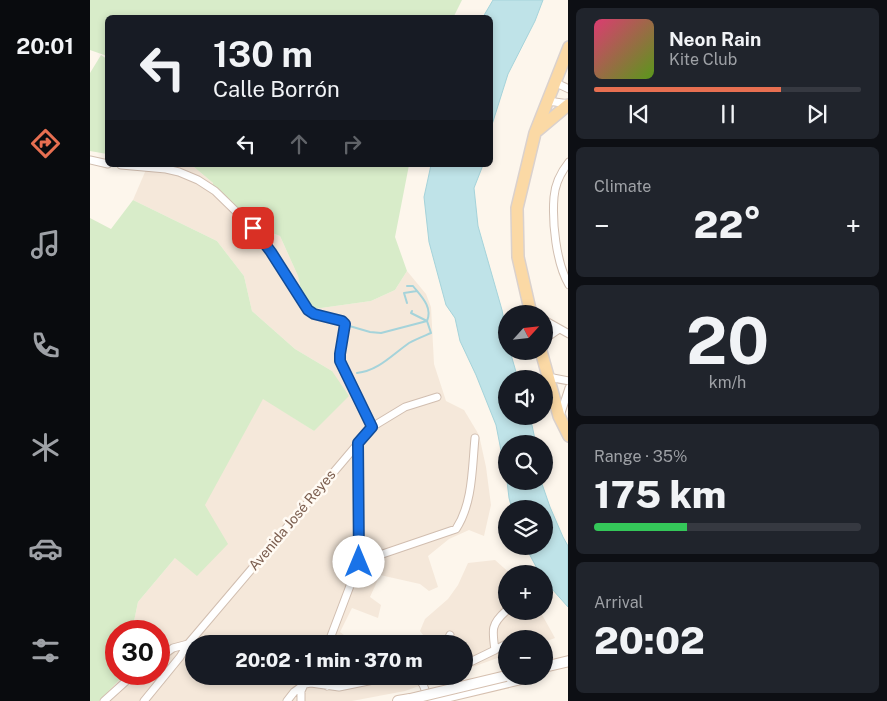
<!DOCTYPE html>
<meta charset="utf-8">
<style>
body{margin:0;font-family:"Public Sans",sans-serif;background:#20242c;color:#f1f3f6;height:100vh;display:flex;flex-direction:column;font-size:19px;white-space:nowrap}
*{box-sizing:border-box;margin:0}
p{font-size:16px;color:#9ea1a6}
.icon{flex:none;width:28px;height:28px;fill:none;stroke:currentColor;stroke-width:2;stroke-linecap:round;stroke-linejoin:round}
.map{position:relative;flex:1;overflow:hidden}
.panel{display:flex;flex-direction:column;gap:8px;padding:8px;background:#0d0f14;width:319px}
.panel>*{flex:none}
.hud{position:absolute;left:15px;top:15px;width:388px;height:152px;border-radius:8px;box-shadow:0 2px 8px #0003;background:#171b24;color:#f1f3f6;overflow:hidden}
.needle{width:32px;rotate:63deg}
.buttons{position:absolute;left:408px;top:305px;display:grid;gap:10px}
.buttons a{display:grid;place-items:center;width:55px;height:55px;border-radius:50%;background:#171b24;box-shadow:0 2px 8px #0003;font-size:25px}
.speed{position:absolute;left:15px;top:620px;display:flex;gap:10px;font-size:25px;font-weight:700;text-align:center}
.speed>*{display:grid;place-content:center;width:65px;height:65px;border-radius:50%;background:#171b24;box-shadow:0 2px 8px #0003;line-height:1}
.speed .limit{border:8px solid #d22;background:#fff;color:#111}
.pin{position:absolute;display:grid;place-items:center;width:42px;height:42px;color:#fff;margin:-21px;border-radius:10px;box-shadow:0 2px 8px #0006}
.me{position:absolute;width:55px;margin:-28px;rotate:0deg;stroke-linejoin:round;filter:drop-shadow(0 0 4px #0008)}
.turn{display:flex;align-items:center;gap:18px;height:105px;padding:0 25px;font-size:22px}
.turn .icon{width:65px;height:65px;stroke-width:2.5}
.turn b{display:block;font-size:35px;line-height:42px}
.lanes{display:flex;align-items:center;height:48px;padding:0 25px;background:#0003;justify-content:center;gap:25px;direction:ltr}
.lanes .off{opacity:.35}
.big{font-size:38px;font-weight:800;line-height:1.1}
.panel .card{flex:1;display:flex;flex-direction:column;justify-content:center;gap:8px;min-width:0;padding:0 18px;border-radius:8px;background:#20242c}
.panel .dial{align-items:center;gap:0}
.dial b{font-size:65px;line-height:1}
.song{display:flex;align-items:center;gap:15px}
.cover{width:60px;height:60px;border-radius:8px;background:linear-gradient(135deg,hsl(340 70% 55%),hsl(90 70% 35%))}
.played{height:5px;border-radius:2px;background:linear-gradient(90deg,#e76f51 70%,#363941 70%)}
.keys{display:flex;justify-content:space-around;direction:ltr}
.heat{display:flex;justify-content:space-between;align-items:center;font-size:28px;direction:ltr}
.charge{height:8px;border-radius:4px;background:linear-gradient(90deg,#34c759 35%,#363941 0)}
.trip{position:absolute;left:95px;top:635px;width:288px;height:50px;border-radius:25px;background:#171b24;box-shadow:0 2px 8px #0003;font-weight:800;line-height:50px;text-align:center}
main{display:flex;flex:1;min-height:0}
.tab-bar{display:flex;flex-direction:column;width:90px;justify-content:space-around;align-items:center;background:#090b0e;color:#9ea1a6}
.tab-bar .icon{width:35px;height:35px}
.tab-bar .active{color:#e76f51}
.tab-bar b{font-size:22px;color:#f1f3f6}
.map>svg:first-child{display:block}
</style>
<main>
<nav class="tab-bar">
<b>20:01</b>
<svg class="icon active" aria-label="directions" viewBox="0 0 24 24"><path d="M12 3l9 9-9 9-9-9zM9 14v-3h6M13 9l2 2-2 2"/></svg>
<svg class="icon" aria-label="music" viewBox="0 0 24 24"><path d="M9 18V5l10-2v13"/><circle cx="6" cy="18" r="3"/><circle cx="16" cy="16" r="3"/></svg>
<svg class="icon" aria-label="phone" viewBox="0 0 24 24"><path d="M5 4h4l2 5-3 2q2 4 5 5l2-3 5 2v4C11 20 4 13 5 4z"/></svg>
<svg class="icon" aria-label="climate" viewBox="0 0 24 24"><path d="M12 3v18M4 7l16 10M4 17L20 7"/></svg>
<svg class="icon" aria-label="car" viewBox="0 0 24 24"><path d="M5 17H2v-5l4-1 3-4h7l3 4 3 1v5h-3M9 17h6M6 11h13"/><circle cx="7" cy="17" r="2"/><circle cx="17" cy="17" r="2"/></svg>
<svg class="icon" aria-label="filters" viewBox="0 0 24 24"><path d="M4 7h16M4 17h16"/><circle cx="9" cy="7" r="2"/><circle cx="15" cy="17" r="2"/></svg>
</nav>
<div class="map">
<svg width="479" height="701" viewBox="0 0 479 701">
<rect width="100%" height="100%" fill="#fdf6ec"/>
<path fill="#f5e8da" d="M58,165H105L104,167L123,183L164,226L190,236L208,276L211,290L224,309L281,301L305,290L317,271L336,294L341,307L344,364L356,401L374,410L389,435L396,467L401,505L394,536L379,530L359,539L338,556L348,587L339,591L330,584L290,575L280,597L291,605L288,618L262,608L250,632L266,644H104V676H357L315,691L262,701H9L32,677L29,674H69V631H42L48,602L85,558L173,398L224,431L242,371L205,349L162,311L154,276L127,241L43,200Z
M405,560L421,574H416V611H450L465,638L454,642V639H416V655L374,670V644H340L330,631L335,619L358,599L368,585L378,563Z"/>
<path fill="#d8ecc9" d="M0,0H372L363,18H18L17,56L0,50Z
M11,55L17,59V154L0,151V73Z
M105,165H319L305,237L317,271L305,290L281,301L224,309L211,290L208,276L190,236L164,226L123,188V183L104,167Z
M43,200L127,241L154,276L162,311L205,349L242,371L259,396L224,431L173,399L115,505L138,544L107,576L85,558L48,602L42,631H26V658L20,665L26,671V674H29L32,677L9,701H0V218L21,229Z"/>
<path fill="#bfe3e8" stroke="#a5d3da" d="M403,0H453L445,21L418,74L400,131V18L393,17Z
M341,165H393L384,188L388,226L412,310L416,331V351H420L428,379H416V416H440L446,444H416V476L406,425L386,375L370,341L365,318L356,305L339,242L334,197Z
M417,481H451L460,507L473,537L478,546V607L454,580V574H450L435,546H454V509H422L419,498Z"/>
<g fill="none" stroke-linecap="round" stroke-linejoin="round">
<path stroke="#a5d3da" stroke-width="2" d="M317,303L314,293L327,291
M322,311L321,313L337,321
M256,325L280,332L291,333L337,321
M267,373C288,371 302,355 319,343C326,339 334,336 341,333L337,321C343,307 331,296 323,286H317"/>
<g stroke="#d1beb0" stroke-width="9">
<path id="minor" d="M464,82L479,89
M458,101L479,104
M0,160L18,164
M479,162C471,172 465,184 464,197C462,222 466,263 479,285
M31,165L76,169L89,172L108,180L125,191L163,228L181,252L218,311L254,323L255,326L249,354L250,361L282,427
M454,320L479,334
M454,341L456,338L469,329
M458,377L479,381
M470,416L479,388
M269,562L366,529C383,503 382,468 385,438
M427,639L434,636
M238,644L269,562L268,443
M356,644L360,635
M405,650L416,644
M69,658L83,648L98,644L282,427L315,407L347,397
M374,665L405,650C402,630 401,624 416,611
M232,676L237,686
M323,676C333,680 335,688 337,698
M14,701L44,674
M54,701L90,657L98,644
M197,701L204,692L215,684L221,683L249,687L303,676
M211,701V691L218,676"/>
</g>
<g stroke="#d6c0b0" stroke-width="12">
<path id="secondary" d="M454,667L479,661
M308,701L320,699
M339,701L444,676"/>
</g>
<g stroke="#dad1cd" stroke-width="14">
<path id="primary" d="M448,130L478,105
M441,314L428,257L427,208L445,133L479,47
M451,351L469,416L479,436"/>
</g>
<use href="#minor" stroke="#fff" stroke-width="7"/>
<use href="#secondary" stroke="#fff" stroke-width="10"/>
<use href="#primary" stroke="#fbd9a5" stroke-width="11"/>
<g stroke="#d6c0b0" stroke-width="12" stroke-linecap="butt">
<path id="secondary-bridge" d="M320,699L416,676"/>
</g>
<use href="#secondary-bridge" stroke="#fff" stroke-width="10"/>
</g>
<g fill="none" stroke-linecap="round" stroke-linejoin="round">
<g stroke="#114b97" stroke-width="12">
<path id="route" d="M163,228L181,252L218,310L224,314L252,321L255,324L250,354V361L282,427L268,443L269,562"/>
</g>
<use href="#route" stroke="#1a73e8" stroke-width="9"/>
</g>
<g text-anchor="middle" stroke-width="5" stroke-linejoin="round" paint-order="stroke">
<g font-size="14" fill="#7a5c4d" stroke="#fffaf3">
<text transform="translate(202 520) rotate(-50)" y="5">Avenida José Reyes</text>
</g>
</g>
</svg>
<div class="buttons">
<a><svg class="needle" viewBox="-14 -14 28 28"><path d="M0-13l5 13h-10z" fill="#e53935"/><path d="M0 13l5-13h-10z" fill="#9ea1a6"/></svg></a>
<a><svg class="icon" aria-label="sound" viewBox="0 0 24 24"><path d="M4 9h4l5-4v14l-5-4H4zM17 9q2 3 0 6"/></svg></a>
<a><svg class="icon" aria-label="search" viewBox="0 0 24 24"><circle cx="10" cy="10" r="6"/><path d="M15 15l6 6"/></svg></a>
<a><svg class="icon" aria-label="layers" viewBox="0 0 24 24"><path d="M12 4l9 5-9 5-9-5zM3 14l9 5 9-5"/></svg></a>
<a>+</a>
<a>−</a>
</div>
<div class="speed"><div class="limit">30</div></div>
<div class="pin" style="left:163px;top:228px;background:#d93025"><svg class="icon" aria-label="arrive" viewBox="0 0 24 24"><path d="M6 21V4h12l-3 4 3 4H6"/></svg></div>
<svg class="me" style="left:269px;top:562px" viewBox="-20 -20 40 40"><circle r="19" fill="#fff"/><path d="M0-13L10 11 0 6-10 11z" fill="#1a73e8"/></svg>
<div class="trip">20:02 · 1 min · 370 m</div>
<div class="hud">
<div class="turn"><svg class="icon" aria-label="left" viewBox="0 0 24 24"><path d="M17 20v-9H6M10 6l-5 5 5 5"/></svg><div><b>130 m</b>Calle Borrón</div></div>
<div class="lanes"><svg class="icon" aria-label="left" viewBox="0 0 24 24"><path d="M17 20v-9H6M10 6l-5 5 5 5"/></svg><svg class="icon off" aria-label="ahead" viewBox="0 0 24 24"><path d="M12 20V5M6 11l6-6 6 6"/></svg><svg class="icon off" aria-label="right" viewBox="0 0 24 24"><path d="M7 20v-9h11M14 6l5 5-5 5"/></svg></div>
</div>
</div>
<section class="panel">
<div class="card">
<div class="song"><i class="cover"></i><div><b>Neon Rain</b><p>Kite Club</p></div></div>
<div class="played"></div>
<div class="keys"><svg class="icon" aria-label="previous" viewBox="0 0 24 24"><path d="M18 5L8 12l10 7zM5 5v14"/></svg><svg class="icon" aria-label="pause" viewBox="0 0 24 24"><path d="M8 5v14M16 5v14"/></svg><svg class="icon" aria-label="next" viewBox="0 0 24 24"><path d="M6 5l10 7-10 7zM19 5v14"/></svg></div>
</div>
<div class="card"><p>Climate</p>
<div class="heat"><a>−</a><b class="big">22°</b><a>+</a></div>
</div>
<div class="card dial"><b>20</b><p>km/h</p></div>
<div class="card"><p>Range · 35%</p><b class="big">175 km</b><div class="charge"></div></div>
<div class="card"><p>Arrival</p><b class="big">20:02</b></div>
</section>
</main>
